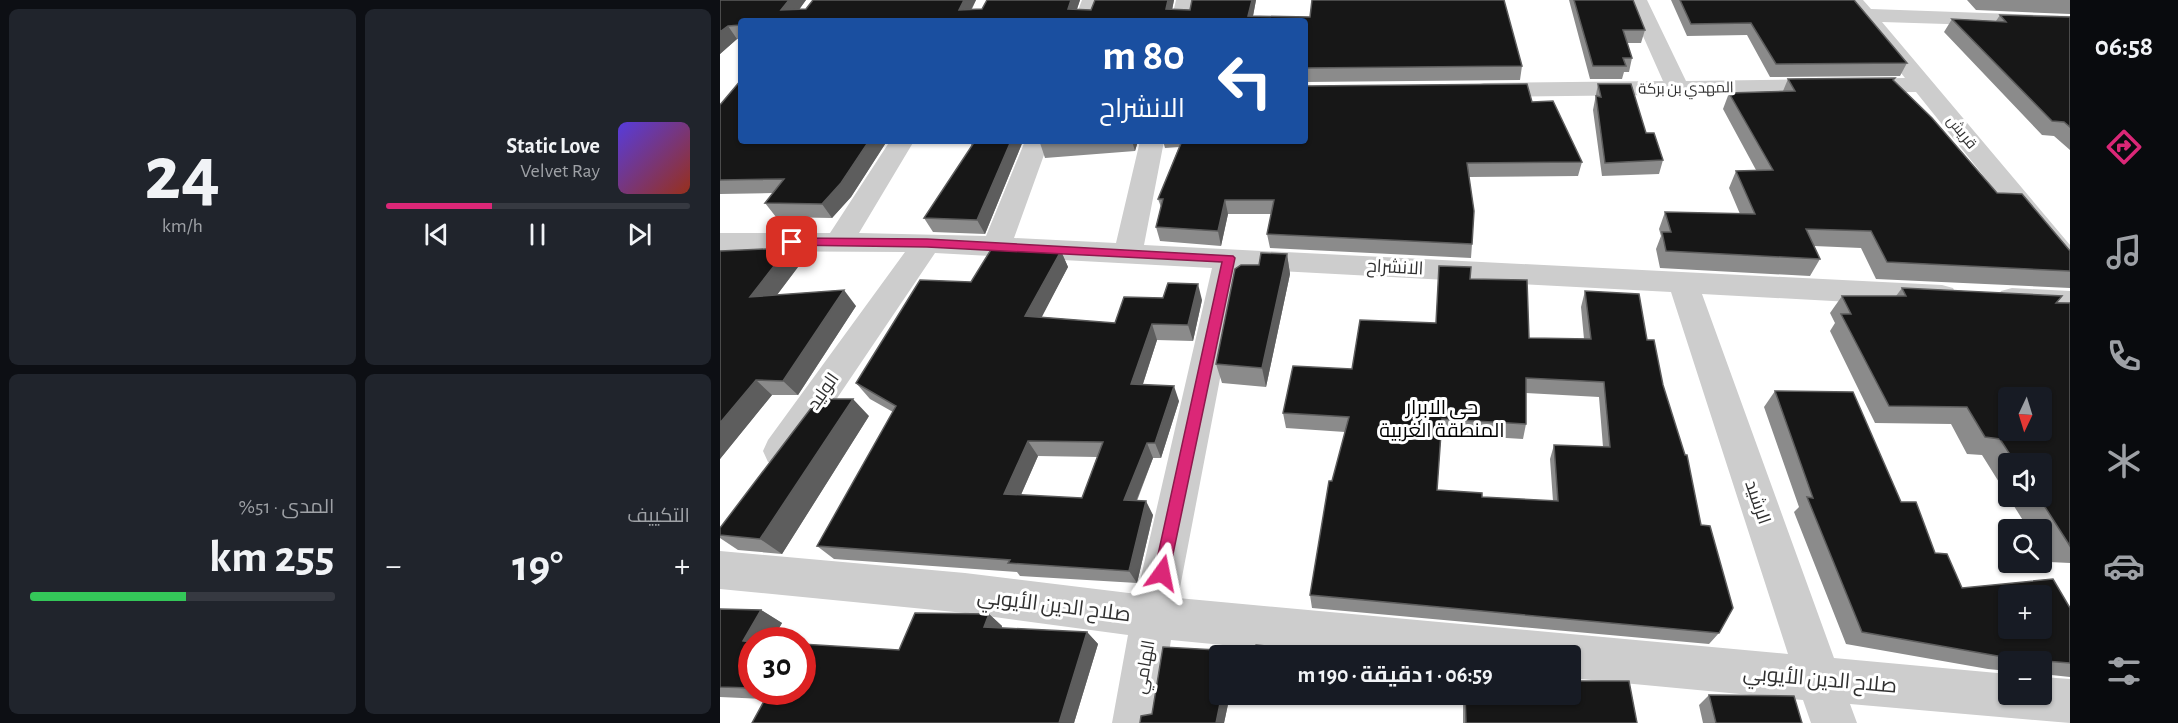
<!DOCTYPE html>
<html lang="ar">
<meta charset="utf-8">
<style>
body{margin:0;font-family:"Alegreya Sans",Cairo,sans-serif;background:#20242c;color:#f1f3f6;direction:rtl;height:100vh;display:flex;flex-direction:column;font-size:22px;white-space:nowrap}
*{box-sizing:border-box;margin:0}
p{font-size:20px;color:#9ea1a6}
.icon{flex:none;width:33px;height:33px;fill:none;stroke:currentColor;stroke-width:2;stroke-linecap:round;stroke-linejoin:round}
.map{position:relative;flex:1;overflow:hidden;direction:ltr}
.side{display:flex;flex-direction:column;gap:9px;padding:9px;background:#0d0f14;width:720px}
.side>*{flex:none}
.guide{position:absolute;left:18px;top:18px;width:570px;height:126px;border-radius:6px;box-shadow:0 2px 4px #0004;direction:rtl;background:#1a4fa0;color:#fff;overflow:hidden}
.needle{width:39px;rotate:184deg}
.tools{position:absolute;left:1278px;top:387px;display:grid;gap:12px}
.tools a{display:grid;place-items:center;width:54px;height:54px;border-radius:6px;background:#171b24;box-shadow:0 2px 4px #0004;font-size:30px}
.speed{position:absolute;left:18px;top:627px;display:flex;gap:12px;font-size:30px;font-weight:700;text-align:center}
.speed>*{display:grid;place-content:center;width:78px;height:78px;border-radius:50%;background:#171b24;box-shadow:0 2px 4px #0004;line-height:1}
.speed .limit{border:9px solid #d22;background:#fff;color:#111}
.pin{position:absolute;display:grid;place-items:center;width:51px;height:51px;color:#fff;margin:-26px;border-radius:12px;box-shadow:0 3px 9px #0006}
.me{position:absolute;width:66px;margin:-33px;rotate:12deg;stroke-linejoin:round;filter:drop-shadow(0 0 4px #0008)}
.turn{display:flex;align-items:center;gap:21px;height:126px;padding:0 24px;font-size:27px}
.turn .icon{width:78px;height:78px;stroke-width:2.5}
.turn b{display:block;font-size:42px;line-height:51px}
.big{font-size:45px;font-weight:700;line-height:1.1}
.side .card{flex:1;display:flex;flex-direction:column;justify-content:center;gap:9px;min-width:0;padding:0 21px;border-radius:9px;background:#20242c}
.side .dial{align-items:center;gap:0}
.dial b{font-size:78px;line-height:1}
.song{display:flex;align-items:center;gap:18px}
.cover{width:72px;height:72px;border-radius:9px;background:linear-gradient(135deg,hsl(250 70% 55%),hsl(10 70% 35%))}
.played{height:6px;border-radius:3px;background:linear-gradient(90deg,#db2777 35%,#363941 35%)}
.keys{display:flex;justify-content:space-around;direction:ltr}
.heat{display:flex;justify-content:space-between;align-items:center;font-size:33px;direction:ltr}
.charge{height:9px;border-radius:4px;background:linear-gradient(90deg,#34c759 51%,#363941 0)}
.side .tiles{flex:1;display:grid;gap:9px;grid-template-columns:repeat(2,1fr)}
.trip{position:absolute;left:489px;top:645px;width:372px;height:60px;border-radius:6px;background:#171b24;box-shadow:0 2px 4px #0004;font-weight:700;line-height:60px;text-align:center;direction:rtl}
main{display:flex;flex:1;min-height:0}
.menu{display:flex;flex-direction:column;width:108px;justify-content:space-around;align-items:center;background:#090b0e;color:#9ea1a6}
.menu .icon{width:42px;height:42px}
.menu .on{color:#db2777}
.menu b{font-size:27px;color:#f1f3f6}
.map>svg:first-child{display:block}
</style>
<main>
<nav class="menu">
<b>06:58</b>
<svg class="icon on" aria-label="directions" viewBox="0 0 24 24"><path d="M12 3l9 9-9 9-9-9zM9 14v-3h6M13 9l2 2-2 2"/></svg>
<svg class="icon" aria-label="music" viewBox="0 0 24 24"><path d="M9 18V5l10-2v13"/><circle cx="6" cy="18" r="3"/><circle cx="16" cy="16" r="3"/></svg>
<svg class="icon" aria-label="phone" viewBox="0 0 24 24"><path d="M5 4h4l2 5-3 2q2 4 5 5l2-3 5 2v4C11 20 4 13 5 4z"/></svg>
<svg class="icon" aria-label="climate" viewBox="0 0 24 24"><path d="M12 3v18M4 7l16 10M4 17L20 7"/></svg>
<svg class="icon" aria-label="car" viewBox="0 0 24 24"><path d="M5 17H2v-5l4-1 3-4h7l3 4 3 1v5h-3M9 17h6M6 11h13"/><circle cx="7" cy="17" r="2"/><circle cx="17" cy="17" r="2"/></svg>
<svg class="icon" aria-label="filters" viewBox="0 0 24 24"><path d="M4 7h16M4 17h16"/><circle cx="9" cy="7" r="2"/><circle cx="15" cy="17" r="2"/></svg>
</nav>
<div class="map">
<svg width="1350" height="723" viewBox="0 0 1350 723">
<rect width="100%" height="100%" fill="#fff"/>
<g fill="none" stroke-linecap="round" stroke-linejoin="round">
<path fill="#cdcdcd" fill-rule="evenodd" d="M362,0H382L374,21H354Z
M456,0H476L471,21H451Z
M907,0H927L966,81L1185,78L1123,0H1143L1151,9L1350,16V28L1162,22L1350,245V274L1340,271L1196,92L764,97L756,95L753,90L756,85L764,83L943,81Z
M170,141H194L139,233L266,236L305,141H329L294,238L396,243L420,141H444L424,245L1222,285L1233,288L1237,296L1233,304L1222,307L982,294L1114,658L1288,674V694H1322V677L1350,679V723L1130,704L1137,723H1091L1083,700L850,678V656H615L451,640L438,723H392L408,635L245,613L0,589V551L245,573L417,594L492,268L215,253L74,462L61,466L48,462L43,451L48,440L185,252L0,251V233H110ZM521,269L951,292L1068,654L458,598Z
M1292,288L1350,291V313L1292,310L1281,307L1277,299L1281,291Z"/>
</g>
<path fill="#8b8b8b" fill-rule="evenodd" d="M0,0H86L79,9H86L93,0H256L252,9H262L267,0H360L357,9L371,10L375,0H454L452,9L470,10L472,0H536L533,16L590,17L592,0H784L802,66L800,80L585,82V21H21V39H17L0,54Z
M849,0H913L925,30L921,43H907L912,58L909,72H904L902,79H870Z
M951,0H1134L1187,63L1180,76L1050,77L1027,35L967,36Z
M1247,0H1350V14L1256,10Z
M1280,15L1350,17V150L1334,136L1322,135L1224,32L1232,19L1276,21Z
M1068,79L1174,81L1277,193L1350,251V288L1156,279L1141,248L1094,246L1100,259L1090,276L940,268L936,249L941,236L939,229L945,212L1020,214L1009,188L1016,171L1036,170L1003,109L1009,93L1063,91Z
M878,84L926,133L943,160L939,174L882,176L873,110Z
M812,102L862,162L858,176L749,177L752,244L751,258L550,248L547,234L551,214H508L501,246L440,241L436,227L441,207L438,199L459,147L445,148L443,141H585Z
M0,105L21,141H167L131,197L112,218L56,217L45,203L53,193L0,194Z
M249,141H303L265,234L213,232L204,218L252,146Z
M320,141H418L415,151L325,158L320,143Z
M0,251L81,263L57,295L136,306L78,395H52L0,459Z
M341,251L348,267L321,317L395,323L482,300L473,341L437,340L423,384L459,401L441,458H433L417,501L433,515L417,583L300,576L297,572L114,559L97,546L173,412L150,399L136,383L251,282ZM318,456L377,457L362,498L301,495Z
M567,254L570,274L546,387L502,383L496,364L539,265Z
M750,279L809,338L864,339L861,307L865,291L927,340L943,385L999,633L989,644L592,608L590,595L612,481L625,432L566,428L563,413L632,369L716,323ZM806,393L879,397L883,447L834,445L830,459L833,501L762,497L717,490L721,434L803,439L806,424Z
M1182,288L1350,303V563L1329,562L1322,550V530H1309L1262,455L1247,454L1231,424L1155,423L1110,331L1115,323L1110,313L1122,296H1176ZM1288,464H1322V496H1288Z
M1055,391L1181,502L1215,553L1242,588L1350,608V677L1322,674V662H1288V671L1268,669L1126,644L1074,512L1079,507L1044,407Z
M149,416L62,554L18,550L0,538V528Z
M0,609L41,610L62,623L52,640H32V692H82L179,650L269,614L282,626V628L367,632L378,644L354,723H32L45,699L0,697Z
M536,645L603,651L604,656H500V694H600L599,704L510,695L504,723H420L421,716L432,714L443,647L534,652Z
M743,694H850L917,723H743Z
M989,695L1082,723H983L979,705Z"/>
<path fill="#5d5d5d" d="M69,0H86L71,21L61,10Z
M244,0H256L245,21L239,10Z
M351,0H360L353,21L348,9Z
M448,0H454L450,21L446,9Z
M532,0H536L532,21L528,16Z
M8,26L17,39L0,54V32Z
M149,141H167L131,197L112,218L102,204Z
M291,141H303L265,234L257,220Z
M412,141H418L415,151Z
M505,200L508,214L501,246L498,231Z
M68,248L81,263L44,312L30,297Z
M341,251L348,267L314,332L305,316Z
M567,254L570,274L546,387L542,368Z
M478,284L482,300L473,341L468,325Z
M124,290L136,306L78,395L63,381Z
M432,324L437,340L418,399L411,384Z
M36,380L52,395L0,459V423Z
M454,386L459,401L441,458L435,443Z
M133,399L149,416L62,554L40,539Z
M308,441L318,456L295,508L284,494Z
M427,443L433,458L411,514L404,500Z
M426,501L433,515L417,583L409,571Z
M41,610L62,623L52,640H32V645L23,641Z
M269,614L282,626L278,639L264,627Z
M367,632L378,644L354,723H339Z
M502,694L510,695L504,723H496Z
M600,694L599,704L596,695Z"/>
<path fill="#171717" stroke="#5d5d5d" stroke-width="1.5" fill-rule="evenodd" d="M0,0H69L61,10L86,9L93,0H244L239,10L262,9L267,0H351L348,9L371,10L375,0H448L446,9L470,10L472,0H532L528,16L590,17L592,0H784L802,66L585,68V21H21V25L8,26L0,32Z
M854,0H913L925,30H903L912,58H903L906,66H873Z
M960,0H1134L1187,63L1056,64L1031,23L971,24Z
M1280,15L1350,17V127L1344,122L1332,121L1232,19L1286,22Z
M1175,78L1173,80L1212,118L1277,193L1302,194L1350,251V271L1167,262L1151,231L1086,229L1100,259L946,251L942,232H951L945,212L1035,214L1016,171L1053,170L1009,93L1075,91L1068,79Z
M21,80V141H149L121,183L102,204L45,203L64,179L0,180V105Z
M807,84L812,102L833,101L862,162L747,163L754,211L752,244L547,234L554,200H505L498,231L436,227L443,199H438L462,141H585V86Z
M878,84H911L926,133H934L943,160L885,163L876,96L881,97Z
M255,141H291L257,220L204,218Z
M320,141H352L320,143Z
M68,248L30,297L124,290L63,381L36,380L0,423V251Z
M272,248L341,251L305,316L395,323L404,297L443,298L448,283L478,284L468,325L432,324L411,384L454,386L435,443H427L404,500L426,501L409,571L288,563L290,560L97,546L176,406L136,383L200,280L251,282ZM308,441L383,442L362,498L284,494Z
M541,253L567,254L542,368L496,364L515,269L521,265H539Z
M719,266L751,267L750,279L807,280L809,338L871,339L865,291L919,294L927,340H934L943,385L965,455H967L981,525L990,526L1013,608L999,633L590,595L609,481H612L629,417L563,413L573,366L632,369L640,320L716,323ZM806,378L884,382L890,447L834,445L838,501L762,497V493L717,490L722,419L806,424Z
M1182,288L1342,296L1336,303H1350V546L1318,496H1322V464H1296L1280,439L1265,437L1247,407L1169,406L1121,314H1131L1122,296H1186ZM1288,398H1322V430H1288Z
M1055,391L1133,392L1181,502H1196L1215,553L1227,554L1242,588L1333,579L1350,608V663L1289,658L1142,632L1087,497L1093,498ZM1288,596H1322V628H1288Z
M98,399H133L40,539L0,535V528Z
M0,609L41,610L23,641L32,642V688L0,687Z
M195,613L269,614L264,627L367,632L339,723H32L49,692H82V644L179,650Z
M536,645L603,651L602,656H500V694H502L496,723H420L421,716L432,714L443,647L534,652Z
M850,681H909L917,723H746L745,694H850Z
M989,695L1074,696L1082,723H996Z"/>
<path fill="#db2777" stroke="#8e194d" stroke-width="1.5" d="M72,238L207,239L513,256L515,258L448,578L442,581L436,578L434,573L502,262L207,247L68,245L66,242Z"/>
<g text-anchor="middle" stroke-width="6" stroke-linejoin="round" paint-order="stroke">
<g font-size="15" fill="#303030" stroke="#fff">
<text transform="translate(966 88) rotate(-1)" y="5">المهدي بن بركة</text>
<text transform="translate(1242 132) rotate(51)" y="5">قريش</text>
</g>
<g font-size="18" fill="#303030" stroke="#fff">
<text transform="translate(675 267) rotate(3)" y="6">الانشراح</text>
<text transform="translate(103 391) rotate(-55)" y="6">الوليد</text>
<text transform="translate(1038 502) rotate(71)" y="6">الرشيد</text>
<text transform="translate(424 667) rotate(-80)" y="6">الهامي</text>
</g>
<g font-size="20" fill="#000" stroke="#fff">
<text x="722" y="414">حي الابرار<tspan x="722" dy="23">المنطقة الغربية</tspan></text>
</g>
<g font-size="21" fill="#303030" stroke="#fff">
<text transform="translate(334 605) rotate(7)" y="7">صلاح الدين الأيوبي</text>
<text transform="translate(1100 679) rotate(5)" y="7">صلاح الدين الأيوبي</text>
</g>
</g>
</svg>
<div class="tools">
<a><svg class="needle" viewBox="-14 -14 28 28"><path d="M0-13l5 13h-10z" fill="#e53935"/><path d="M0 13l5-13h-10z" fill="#9ea1a6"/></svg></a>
<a><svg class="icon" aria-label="sound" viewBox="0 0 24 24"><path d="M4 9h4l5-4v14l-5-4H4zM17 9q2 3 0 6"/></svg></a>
<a><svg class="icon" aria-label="search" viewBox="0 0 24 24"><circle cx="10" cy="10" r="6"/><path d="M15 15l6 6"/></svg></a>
<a>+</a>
<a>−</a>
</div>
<div class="speed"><div class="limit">30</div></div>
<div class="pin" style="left:72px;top:242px;background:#d93025"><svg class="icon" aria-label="arrive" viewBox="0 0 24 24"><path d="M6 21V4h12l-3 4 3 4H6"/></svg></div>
<svg class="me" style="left:442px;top:573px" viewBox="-20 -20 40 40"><path d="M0-17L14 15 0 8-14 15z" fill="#db2777" stroke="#fff" stroke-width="4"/></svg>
<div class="trip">06:59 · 1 دقيقة · 190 m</div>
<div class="guide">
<div class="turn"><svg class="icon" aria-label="left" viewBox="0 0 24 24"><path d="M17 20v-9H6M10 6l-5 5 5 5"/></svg><div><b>80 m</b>الانشراح</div></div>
</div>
</div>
<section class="side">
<div class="tiles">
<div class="card">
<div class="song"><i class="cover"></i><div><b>Static Love</b><p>Velvet Ray</p></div></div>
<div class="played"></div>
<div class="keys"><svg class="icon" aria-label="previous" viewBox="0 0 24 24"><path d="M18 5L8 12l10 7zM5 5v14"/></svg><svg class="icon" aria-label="pause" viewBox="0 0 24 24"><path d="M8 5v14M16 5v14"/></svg><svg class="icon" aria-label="next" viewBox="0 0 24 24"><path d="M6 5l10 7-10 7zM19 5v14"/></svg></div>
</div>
<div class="card dial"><b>24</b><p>km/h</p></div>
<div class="card"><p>التكييف</p>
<div class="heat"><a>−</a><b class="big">19°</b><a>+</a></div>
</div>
<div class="card"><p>المدى · 51%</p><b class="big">255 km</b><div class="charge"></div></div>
</div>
</section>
</main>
